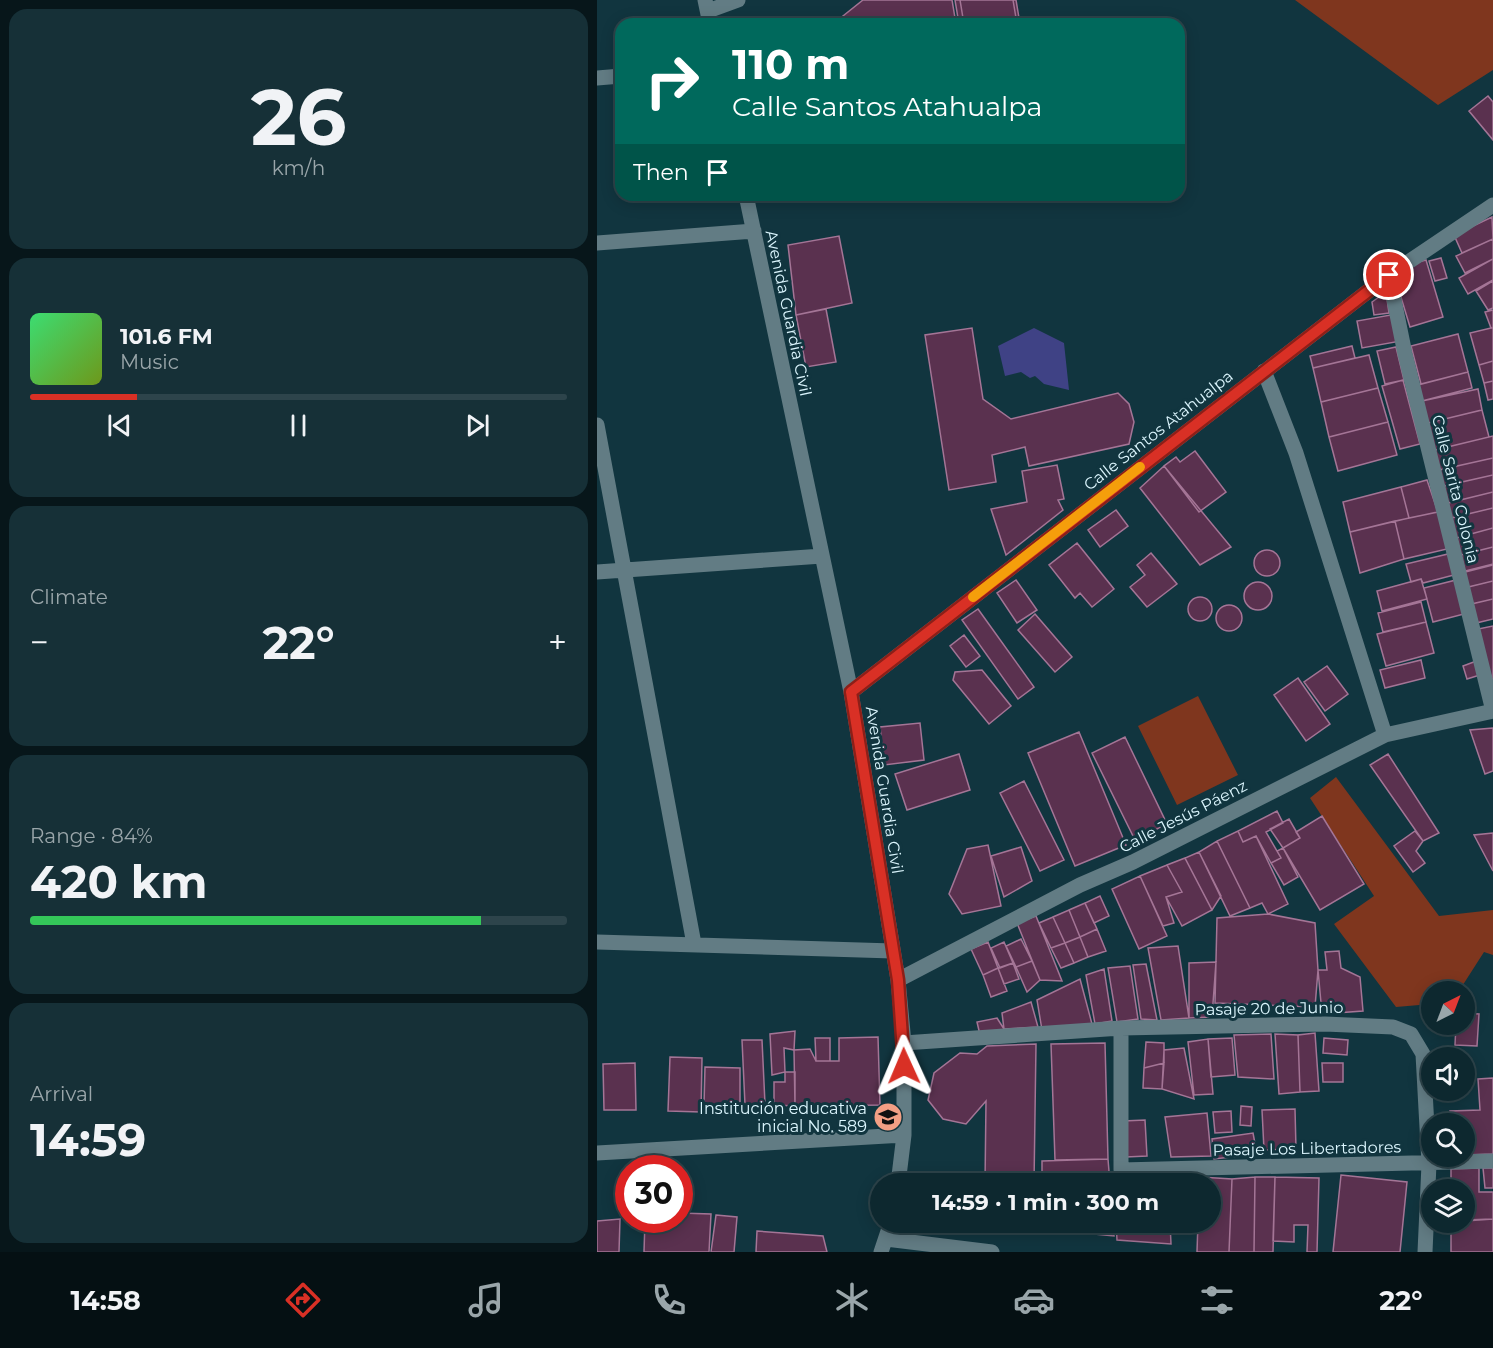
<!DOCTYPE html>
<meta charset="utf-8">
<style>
body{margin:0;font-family:Montserrat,sans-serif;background:#163037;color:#f1f3f6;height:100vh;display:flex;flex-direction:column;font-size:22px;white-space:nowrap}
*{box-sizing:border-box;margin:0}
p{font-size:20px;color:#9aa6aa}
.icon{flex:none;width:33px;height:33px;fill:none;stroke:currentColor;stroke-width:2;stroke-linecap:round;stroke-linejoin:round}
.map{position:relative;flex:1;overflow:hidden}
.panel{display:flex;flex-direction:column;gap:9px;padding:9px;background:#07161a;width:597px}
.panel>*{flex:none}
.top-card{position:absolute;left:18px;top:18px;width:570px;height:183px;border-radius:18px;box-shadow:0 3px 15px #0003,0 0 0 2px #2d444b;background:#00695c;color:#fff;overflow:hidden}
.needle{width:39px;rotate:42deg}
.tools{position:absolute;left:824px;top:981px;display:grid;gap:12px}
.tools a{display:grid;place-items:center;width:54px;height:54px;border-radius:50%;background:#0d282f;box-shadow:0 3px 15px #0003,0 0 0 2px #2d444b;font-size:30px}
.speed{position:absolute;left:18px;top:1155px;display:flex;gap:12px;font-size:30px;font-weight:700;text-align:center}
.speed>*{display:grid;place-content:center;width:78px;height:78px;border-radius:50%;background:#0d282f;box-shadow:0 3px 15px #0003,0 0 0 2px #2d444b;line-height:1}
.speed .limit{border:9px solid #d22;background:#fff;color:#111}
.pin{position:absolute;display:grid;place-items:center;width:51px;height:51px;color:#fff;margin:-26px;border:3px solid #fff;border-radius:50%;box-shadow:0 2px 6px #0007}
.me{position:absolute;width:66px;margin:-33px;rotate:359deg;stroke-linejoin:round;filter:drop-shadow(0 0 4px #0008)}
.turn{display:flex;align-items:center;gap:21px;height:126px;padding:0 18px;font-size:27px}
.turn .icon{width:78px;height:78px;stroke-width:2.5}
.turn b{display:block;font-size:42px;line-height:51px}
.then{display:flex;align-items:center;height:57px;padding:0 18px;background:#0003;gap:12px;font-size:22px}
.big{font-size:45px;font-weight:700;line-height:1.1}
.panel .widget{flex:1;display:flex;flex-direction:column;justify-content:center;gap:9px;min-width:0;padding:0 21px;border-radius:18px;background:#163037}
.panel .dial{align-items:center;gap:0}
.dial b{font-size:78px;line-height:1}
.song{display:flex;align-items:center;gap:18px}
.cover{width:72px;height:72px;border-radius:9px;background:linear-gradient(135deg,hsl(140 70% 55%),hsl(80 70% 35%))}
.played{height:6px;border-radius:3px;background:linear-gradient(90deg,#d93025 20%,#2d444b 20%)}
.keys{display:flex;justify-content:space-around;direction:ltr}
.heat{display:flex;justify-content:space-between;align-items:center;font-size:33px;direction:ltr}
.charge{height:9px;border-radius:4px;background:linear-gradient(90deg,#34c759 84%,#2d444b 0)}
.trip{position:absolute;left:273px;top:1173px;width:351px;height:60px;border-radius:30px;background:#0d282f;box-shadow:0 3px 15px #0003,0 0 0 2px #2d444b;font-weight:700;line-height:60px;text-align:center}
.menu{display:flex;height:96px;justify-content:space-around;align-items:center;background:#051013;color:#9aa6aa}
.menu .icon{width:42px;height:42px}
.menu .selected{color:#d93025}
.menu b{font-size:27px;color:#f1f3f6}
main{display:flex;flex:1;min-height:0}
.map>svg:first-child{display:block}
</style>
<main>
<section class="panel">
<div class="widget dial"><b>26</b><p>km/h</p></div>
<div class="widget">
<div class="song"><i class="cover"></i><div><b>101.6 FM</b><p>Music</p></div></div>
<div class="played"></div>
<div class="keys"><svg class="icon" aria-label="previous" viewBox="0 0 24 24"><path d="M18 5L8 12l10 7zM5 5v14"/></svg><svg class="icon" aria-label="pause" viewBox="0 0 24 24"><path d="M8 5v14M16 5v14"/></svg><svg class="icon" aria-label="next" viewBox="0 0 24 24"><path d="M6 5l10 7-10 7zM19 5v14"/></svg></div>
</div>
<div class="widget"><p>Climate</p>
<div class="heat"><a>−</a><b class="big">22°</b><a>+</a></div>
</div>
<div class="widget"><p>Range · 84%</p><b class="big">420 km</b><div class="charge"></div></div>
<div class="widget"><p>Arrival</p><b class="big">14:59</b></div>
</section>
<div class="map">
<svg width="896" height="1252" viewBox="0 0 896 1252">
<rect width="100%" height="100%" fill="#11353f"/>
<path fill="#7f361e" d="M698,0H896V70L841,105Z
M601,696L641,775L580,805L541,726Z
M739,777L842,916L896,910V955L887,952L862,991L834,992V1004L799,1007L737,924L777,896L713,798Z"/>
<path fill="#3f4285" d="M437,328L467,343L472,390L447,384L438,376L433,378L424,372L408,376L401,346Z"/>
<path fill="#5a314f" stroke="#a47596" stroke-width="1.5" d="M266,0H355L359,24H236Z
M358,0H416L420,24H362Z
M363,0H419L423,24H367Z
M891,96L896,102V140L872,111Z
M895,217L896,239L865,253L857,235Z
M242,236L255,303L199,315L191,245Z
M896,239V259L868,273L859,256Z
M844,258L850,278L838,281L832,261Z
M896,259V280L871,294L862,278Z
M829,260L846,317L813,327L800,284L806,266Z
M896,281V308L891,310L879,291Z
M789,292L792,313L777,315L775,302Z
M229,309L239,362L209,367L199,315Z
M896,310V328H894L888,312Z
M799,314L804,341L765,348L760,321Z
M375,328L386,399L414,419L521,393L532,404L537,422L532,444L432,466L428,447L395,455L399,482L352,490L328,335Z
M894,328H896V361L882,365L873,333Z
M861,334L871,372L824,384L814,346Z
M755,346L758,358L716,368L713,356Z
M799,347L807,380L788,384L780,351Z
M772,355L781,388L724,402L716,368Z
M896,361V381L887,383L882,365Z
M871,372L875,388L825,401L821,385Z
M806,380L823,444L803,449L785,386Z
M896,381V399L891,400L887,383Z
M781,388L791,422L732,437L724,402Z
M881,389L885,410L831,423L825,401Z
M885,410L892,437L838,450L831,423Z
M791,422L800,455L741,471L732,437Z
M896,436V458L842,470L838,450Z
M598,451L629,492L602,512L567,466L579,457L583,462Z
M896,458V475L847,486L842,470Z
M460,465L467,499L461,500L466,510L409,555L394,509L430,502L425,471Z
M567,466L634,547L603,565L543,488Z
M896,475V492L851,503L847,486Z
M830,480L841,512L812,518L804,487Z
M804,487L812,518L753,532L746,502Z
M896,492V508L854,518L851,503Z
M896,508V528L859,538L854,518Z
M519,510L531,526L503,547L491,530Z
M841,512L850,549L807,559L798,521Z
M798,521L807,559L763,573L753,532Z
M896,528V547L864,555L859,538Z
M480,543L517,589L495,607L483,593L478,598L452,565Z
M896,547V565L868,572L864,555Z
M657 563a13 13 0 1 1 26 0a13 13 0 1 1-26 0Z
M554,553L580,584L550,607L533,587L548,575L540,565Z
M851,554L857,575L826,583L824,579L814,582L809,564Z
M896,564V581L867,588L864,572Z
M824,579L830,599L785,611L780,591Z
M419,580L440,610L420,623L400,593Z
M859,580L867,614L836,622L827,588Z
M896,581V599L870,605L867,588Z
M647 596a14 14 0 1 1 28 0a14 14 0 1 1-28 0Z
M591 609a12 12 0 1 1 24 0a12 12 0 1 1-24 0Z
M896,599V619L875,624L870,605Z
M824,602L829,622L786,632L781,613Z
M619 618a13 13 0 1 1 26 0a13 13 0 1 1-26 0Z
M381,609L437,687L421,699L365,620Z
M438,614L475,657L458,672L421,630Z
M829,622L837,653L789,666L780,634Z
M896,626V684L881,629Z
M367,635L383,656L369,667L353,646Z
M824,660L828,678L788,688L783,670Z
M882,660L886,674L870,679L866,666Z
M730,666L751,694L728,711L707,682Z
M385,670L414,706L392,724L356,680L358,672Z
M701,678L733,724L709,741L677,695Z
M323,723L327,760L287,765L283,727Z
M896,728V771L888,774L873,730Z
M482,732L529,845L478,866L431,753Z
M528,737L570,824L538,840L495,753Z
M362,754L373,790L310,810L298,774Z
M791,754L842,833L826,841L773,765Z
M427,781L467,860L443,871L403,793Z
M680,811L686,823L669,832L684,858L674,863L659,836L646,842L641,831Z
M725,816L767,884L723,910L686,848L703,838L699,832Z
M692,819L703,838L686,848L673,829Z
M641,831L646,842L659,836L691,904L671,914L665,903L653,908L620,841Z
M818,831L826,841L819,851L828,863L816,872L797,846Z
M896,833V871L877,835Z
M620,841L653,908L633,916L602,852Z
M391,845L404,906L365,914L352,894L370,849Z
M424,847L435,881L407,897L394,856Z
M686,848L701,877L687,885L674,863L684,858L680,851Z
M602,852L624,896L615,910L588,858Z
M588,858L615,910L585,926L569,897L585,892L570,865Z
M570,865L585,892L569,897L577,923L566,926L543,876Z
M543,876L570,936L542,949L515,889Z
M503,896L512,916L497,923L488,903Z
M488,903L500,929L483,937L472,910Z
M472,910L483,937L468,943L456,917Z
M671,914L718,923L721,970L718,1007L618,1003L620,918Z
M439,916L465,981L443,980L420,923Z
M456,917L468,943L454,948L442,923Z
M500,929L509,951L491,957L483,937Z
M483,937L491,957L477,963L468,943Z
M424,939L435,961L419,967L409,946Z
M391,942L401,968L386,975L374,949Z
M407,942L416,963L403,968L394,948Z
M468,943L477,963L464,968L454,948Z
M581,946L592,1018L564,1020L551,948Z
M742,951L744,968L763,977L766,1011L725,1014L721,970H730L728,952Z
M435,961L443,980L430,992L419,967Z
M619,962L615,1017L592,1018V963Z
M416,963L422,979L407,984L401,968Z
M549,964L560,1020L544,1019L536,965Z
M533,966L541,1019L520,1022L511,968Z
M401,968L410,991L394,997L386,975Z
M507,969L515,1021L498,1024L489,975Z
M483,979L495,1024L445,1030L440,1000Z
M434,1002L441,1027L407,1029L405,1013Z
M867,1013L882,1014L880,1046L858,1045L859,1024H867Z
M400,1018L407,1029L383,1035L380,1022Z
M198,1031L197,1050L187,1048L188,1072L175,1075L173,1034Z
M718,1033L722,1091L703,1092L701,1035Z
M674,1034L677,1079L641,1077L637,1035Z
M678,1034L701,1035L703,1092L682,1094Z
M281,1037L283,1105L198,1106L197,1050L213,1049L219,1061H242V1038Z
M218,1038H233V1061H219Z
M635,1038L638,1075L614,1077L611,1039Z
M727,1038L751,1040L750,1055L726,1053Z
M611,1039L616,1094L597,1095L591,1042Z
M145,1040H165L168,1104L148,1105Z
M549,1042L567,1043V1063L547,1068Z
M508,1043L511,1159L458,1160L454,1044Z
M439,1044L437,1184H388L389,1101L369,1124L346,1119L331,1100L337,1073L363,1053L380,1054L390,1046Z
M587,1048L597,1099L565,1089L567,1050Z
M73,1057L105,1058L104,1112L71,1111Z
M38,1063L39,1110H7L6,1064Z
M567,1063L565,1089L546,1088L547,1068Z
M725,1063H746V1082H726Z
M108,1067L143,1068V1106L107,1105Z
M188,1072H198V1106L177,1105V1082H188Z
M896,1078V1154L867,1155V1124H854L853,1111L883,1110L881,1079Z
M644,1106L655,1107L654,1126L643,1125Z
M698,1109L699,1149L667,1150L665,1110Z
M634,1111L635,1132L618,1133L616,1112Z
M610,1113L614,1156L574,1157L568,1117Z
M548,1120L550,1156L529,1157L526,1121Z
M656,1133L660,1154L617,1159L615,1139Z
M511,1159L513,1184H445V1161Z
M882,1168V1192H896V1219L867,1220V1190H854V1169Z
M886,1168H896V1188H888Z
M744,1175L810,1182L803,1252H736Z
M603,1177L635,1179L632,1252H600L601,1222H614V1184H603Z
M658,1177H678L676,1252H657Z
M658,1177L657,1252H632L635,1179Z
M678,1177L722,1178L720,1252H710L711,1225H697V1242L676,1241Z
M594,1178L595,1184H572V1180Z
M572,1180V1184L516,1182Z
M82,1213L114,1214L112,1252H47L48,1220H82Z
M119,1215L140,1217L137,1252H114Z
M23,1219L22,1252H0V1221Z
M896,1219V1252H854V1222Z
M398,1222H437V1231Z
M445,1222H516L517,1236L445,1229Z
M519,1222H573L574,1244L520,1240Z
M160,1231L226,1236L230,1252H159Z"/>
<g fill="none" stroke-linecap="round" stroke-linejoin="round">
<path stroke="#627c84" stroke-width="15" d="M108,0L113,24
M111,11L141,0
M0,78L24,76
M149,195L254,692L301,980L307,1043V1135L301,1184
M0,243L157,231
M792,275L808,354L896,711
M667,371L699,453L788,735
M0,425L97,944
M0,572L225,556
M254,692L792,275L896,205
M0,942L296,951
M301,980L483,885L536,862L788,735L896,711
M524,1028V1170L896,1161
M307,1043L524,1028L728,1024L796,1027L814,1034L826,1054L832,1164L828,1252
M0,1153L307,1135
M289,1239L395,1252
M284,1252L294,1222"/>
</g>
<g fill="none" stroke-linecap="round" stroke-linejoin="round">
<g stroke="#8d1f18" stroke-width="15">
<path id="route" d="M307,1066L301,980L254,692L792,275"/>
</g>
<use href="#route" stroke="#d93025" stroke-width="10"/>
<path stroke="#f59e0b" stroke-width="10" d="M376,597L543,467"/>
</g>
<defs>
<g id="school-disc" transform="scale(1.5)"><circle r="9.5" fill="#f39f84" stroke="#11353f"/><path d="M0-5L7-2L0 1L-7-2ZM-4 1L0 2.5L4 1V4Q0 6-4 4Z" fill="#111"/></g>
</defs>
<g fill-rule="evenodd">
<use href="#school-disc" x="291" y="1117"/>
</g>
<g text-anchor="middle" stroke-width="6" stroke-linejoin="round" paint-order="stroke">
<g font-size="16" fill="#dcf6fe" stroke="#11353f">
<text transform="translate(192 313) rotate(78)" y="6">Avenida Guardia Civil</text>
<text transform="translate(561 430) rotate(-38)" y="6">Calle Santos Atahualpa</text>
<text transform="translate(859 489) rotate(76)" y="6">Calle Sarita Colonia</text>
<text transform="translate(288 790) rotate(81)" y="6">Avenida Guardia Civil</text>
<text transform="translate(586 816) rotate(-27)" y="6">Calle Jesús Páenz</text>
<text transform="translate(672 1008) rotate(-1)" y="6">Pasaje 20 de Junio</text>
<text transform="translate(710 1148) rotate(-1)" y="6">Pasaje Los Libertadores</text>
</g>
<g font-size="16" fill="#dcf6fe" stroke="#11353f" text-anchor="end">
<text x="270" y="1114">Institución educativa<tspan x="270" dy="18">inicial No. 589</tspan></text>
</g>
</g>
</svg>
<div class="tools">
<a><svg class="needle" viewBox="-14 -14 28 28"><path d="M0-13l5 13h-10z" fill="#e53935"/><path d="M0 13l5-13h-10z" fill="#9aa6aa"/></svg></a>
<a><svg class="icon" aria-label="sound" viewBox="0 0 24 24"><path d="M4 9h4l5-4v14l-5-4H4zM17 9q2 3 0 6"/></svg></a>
<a><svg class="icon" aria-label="search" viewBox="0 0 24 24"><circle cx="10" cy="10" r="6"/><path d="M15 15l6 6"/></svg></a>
<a><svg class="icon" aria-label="layers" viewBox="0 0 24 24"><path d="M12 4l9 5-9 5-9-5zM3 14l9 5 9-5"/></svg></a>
</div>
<div class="speed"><div class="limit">30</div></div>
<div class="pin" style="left:792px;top:275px;background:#d93025"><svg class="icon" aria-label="arrive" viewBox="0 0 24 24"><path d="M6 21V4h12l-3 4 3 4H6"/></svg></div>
<svg class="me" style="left:307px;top:1066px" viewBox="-20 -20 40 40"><path d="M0-17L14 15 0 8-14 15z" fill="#d93025" stroke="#fff" stroke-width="4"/></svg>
<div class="trip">14:59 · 1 min · 300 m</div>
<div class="top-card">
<div class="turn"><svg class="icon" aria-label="right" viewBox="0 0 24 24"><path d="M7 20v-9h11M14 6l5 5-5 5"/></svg><div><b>110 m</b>Calle Santos Atahualpa</div></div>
<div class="then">Then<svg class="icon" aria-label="arrive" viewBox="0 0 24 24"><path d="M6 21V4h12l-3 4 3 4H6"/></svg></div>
</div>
</div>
</main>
<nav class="menu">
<b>14:58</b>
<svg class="icon selected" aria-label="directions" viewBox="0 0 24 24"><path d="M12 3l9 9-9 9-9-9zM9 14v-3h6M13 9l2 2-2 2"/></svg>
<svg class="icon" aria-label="music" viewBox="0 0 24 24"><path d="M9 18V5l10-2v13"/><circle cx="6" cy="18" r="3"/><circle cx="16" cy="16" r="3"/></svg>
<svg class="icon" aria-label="phone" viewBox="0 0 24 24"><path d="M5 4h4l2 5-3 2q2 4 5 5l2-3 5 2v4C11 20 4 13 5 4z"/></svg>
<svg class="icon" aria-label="climate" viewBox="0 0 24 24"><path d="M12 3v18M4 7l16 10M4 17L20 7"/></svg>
<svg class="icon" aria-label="car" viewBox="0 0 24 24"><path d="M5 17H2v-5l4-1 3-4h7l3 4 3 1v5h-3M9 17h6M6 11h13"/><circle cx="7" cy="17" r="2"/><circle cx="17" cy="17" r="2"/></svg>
<svg class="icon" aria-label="filters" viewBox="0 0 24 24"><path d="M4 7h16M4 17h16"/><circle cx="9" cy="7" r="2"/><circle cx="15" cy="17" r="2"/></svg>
<b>22°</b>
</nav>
